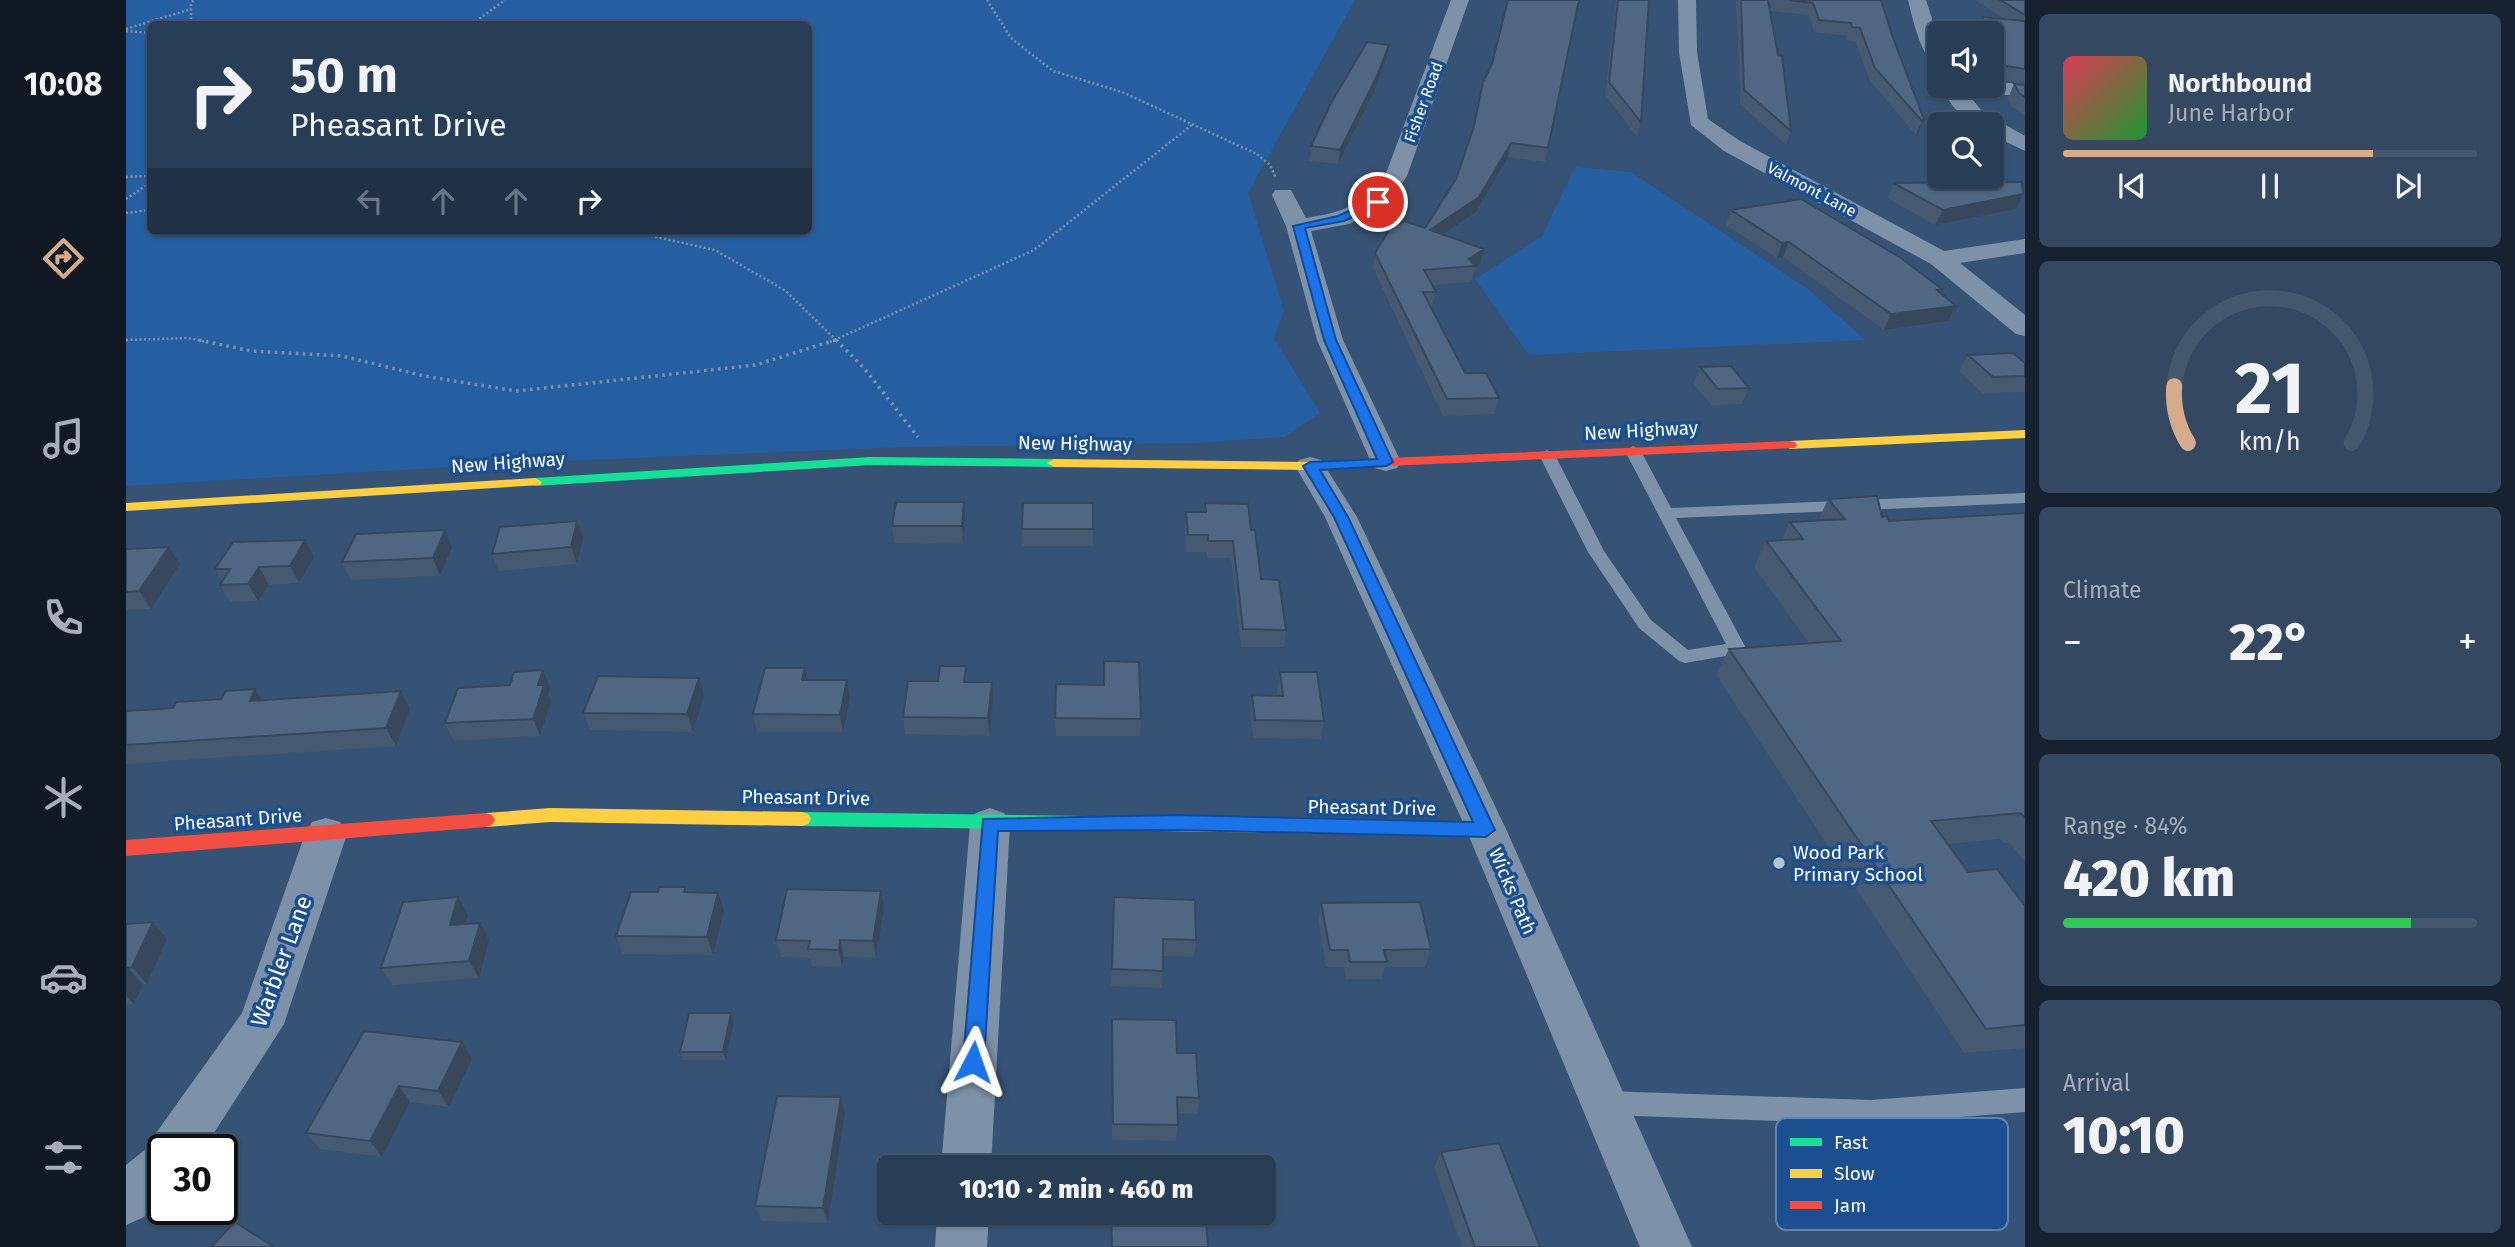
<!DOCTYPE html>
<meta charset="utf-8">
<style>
body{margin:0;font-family:"Fira Sans",sans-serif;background:#344961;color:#f1f3f6;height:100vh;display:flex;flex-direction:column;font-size:26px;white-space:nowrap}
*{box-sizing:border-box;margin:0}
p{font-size:23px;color:#a5aeba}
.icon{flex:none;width:38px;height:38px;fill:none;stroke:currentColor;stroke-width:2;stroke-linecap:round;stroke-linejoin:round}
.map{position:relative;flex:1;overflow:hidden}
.panel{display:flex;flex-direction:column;gap:14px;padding:14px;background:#162230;width:490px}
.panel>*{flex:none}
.guide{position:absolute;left:21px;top:21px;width:665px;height:214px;border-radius:10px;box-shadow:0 2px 5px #0004,0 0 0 2px #44576d;background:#283e57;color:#f1f3f6;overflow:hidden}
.buttons{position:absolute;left:1801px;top:21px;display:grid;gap:14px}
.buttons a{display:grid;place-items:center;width:77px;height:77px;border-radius:10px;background:#283e57;box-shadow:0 2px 5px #0004,0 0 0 2px #44576d;font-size:35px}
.speed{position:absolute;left:21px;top:1134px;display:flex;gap:14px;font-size:35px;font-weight:700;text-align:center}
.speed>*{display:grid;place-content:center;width:91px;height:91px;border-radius:50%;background:#283e57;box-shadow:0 2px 5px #0004,0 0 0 2px #44576d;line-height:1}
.speed .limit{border:4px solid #111;border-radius:10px;background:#fff;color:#111}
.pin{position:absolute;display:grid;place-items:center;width:60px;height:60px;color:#fff;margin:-30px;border:4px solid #fff;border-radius:50%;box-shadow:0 2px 7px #0007}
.me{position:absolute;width:77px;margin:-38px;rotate:4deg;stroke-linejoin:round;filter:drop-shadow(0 0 5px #0008)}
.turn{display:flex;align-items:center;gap:24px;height:147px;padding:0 28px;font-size:32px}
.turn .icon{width:91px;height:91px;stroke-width:2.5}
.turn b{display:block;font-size:49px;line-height:60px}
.lanes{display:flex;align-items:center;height:66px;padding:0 28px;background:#0003;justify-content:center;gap:35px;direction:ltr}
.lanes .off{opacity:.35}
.big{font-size:52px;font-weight:800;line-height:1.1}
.panel .card{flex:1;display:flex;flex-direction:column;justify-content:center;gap:10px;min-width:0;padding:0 24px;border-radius:10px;background:#344961}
.panel .dial{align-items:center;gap:0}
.dial svg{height:182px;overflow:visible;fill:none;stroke:#44576d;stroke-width:7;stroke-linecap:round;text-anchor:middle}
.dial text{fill:#f1f3f6;stroke:none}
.song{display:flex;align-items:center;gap:21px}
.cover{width:84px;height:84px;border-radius:10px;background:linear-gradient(135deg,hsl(350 70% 55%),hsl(130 70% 35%))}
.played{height:7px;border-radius:4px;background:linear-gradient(90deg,#d6ab8b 75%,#44576d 75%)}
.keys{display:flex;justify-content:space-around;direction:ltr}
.heat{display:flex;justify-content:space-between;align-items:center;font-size:38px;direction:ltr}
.charge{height:10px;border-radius:5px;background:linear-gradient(90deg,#34c759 84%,#44576d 0)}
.trip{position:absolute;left:751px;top:1155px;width:399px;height:70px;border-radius:10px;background:#283e57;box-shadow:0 2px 5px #0004,0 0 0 2px #44576d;font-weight:800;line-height:70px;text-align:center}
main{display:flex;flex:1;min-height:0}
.menu{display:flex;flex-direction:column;width:126px;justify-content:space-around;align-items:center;background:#101923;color:#a5aeba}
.menu .icon{width:49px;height:49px}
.menu .selected{color:#d6ab8b}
.menu b{font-size:32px;color:#f1f3f6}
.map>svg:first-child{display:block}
</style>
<main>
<nav class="menu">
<b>10:08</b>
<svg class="icon selected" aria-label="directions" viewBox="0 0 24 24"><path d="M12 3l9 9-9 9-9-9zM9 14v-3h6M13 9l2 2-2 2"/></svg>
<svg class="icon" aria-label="music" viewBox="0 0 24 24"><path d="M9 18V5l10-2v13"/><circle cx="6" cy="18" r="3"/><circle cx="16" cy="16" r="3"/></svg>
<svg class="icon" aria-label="phone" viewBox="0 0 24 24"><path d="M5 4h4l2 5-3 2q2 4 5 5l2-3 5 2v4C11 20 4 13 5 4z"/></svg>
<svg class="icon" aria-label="climate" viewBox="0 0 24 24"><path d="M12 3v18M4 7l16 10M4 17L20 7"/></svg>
<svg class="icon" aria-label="car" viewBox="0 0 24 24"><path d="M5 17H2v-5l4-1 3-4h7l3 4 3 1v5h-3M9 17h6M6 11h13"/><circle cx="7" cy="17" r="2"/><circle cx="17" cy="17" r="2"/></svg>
<svg class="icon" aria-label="filters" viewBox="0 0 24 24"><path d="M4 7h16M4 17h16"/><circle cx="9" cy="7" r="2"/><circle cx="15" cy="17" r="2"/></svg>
</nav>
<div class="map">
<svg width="1899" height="1247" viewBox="0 0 1899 1247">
<rect width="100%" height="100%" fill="#365274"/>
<path fill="#265fa1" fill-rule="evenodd" d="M0,0H1229L1122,193L1158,311L1148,338L1194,413L1158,437L1072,443L777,447L412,462L0,486ZM24,24H682V231H24Z
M1449,167L1505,172L1682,289L1739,340L1403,355L1349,279L1416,236Z"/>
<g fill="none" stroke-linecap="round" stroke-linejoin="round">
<path stroke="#7d92a8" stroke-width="2.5" stroke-dasharray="2 2.5" stroke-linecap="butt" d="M861,0L885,38L927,71L996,92L1131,154L1144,165L1150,178
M65,24V3L68,0
M346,24L379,0
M0,29L65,9
M0,31L24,33
M0,177L24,176
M0,199L24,183
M0,213L24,210
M503,231L589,250L660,291L712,342
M0,340L62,338L81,342
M704,342L908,250L1067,124"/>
<path stroke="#7d92a8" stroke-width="3.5" stroke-dasharray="2.5 4.5" stroke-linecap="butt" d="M73,340L125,351L216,356L298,376L390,391L630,365L709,340
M710,340L738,368L792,437"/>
<path fill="#7d92a8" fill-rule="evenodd" d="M1507,446L1515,451L1545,508L1899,493V503L1550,518L1620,648L1611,654L1559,663L1553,661L1513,628L1462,552L1413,455L1421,450L1429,455L1478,551L1525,620L1562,650L1600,644L1499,451Z
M1899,1088V1112L1745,1124L1480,1115L1471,1111L1468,1103L1471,1095L1480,1091L1745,1100Z"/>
<path fill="#7d92a8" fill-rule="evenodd" d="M1325,0H1343L1281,176L1263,202L1260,207L1223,224L1185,231L1217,340L1275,462L1271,468L1260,471L1249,468L1245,462L1191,340L1160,226L1146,195L1149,190H1165L1180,218C1216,212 1237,206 1259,176Z
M1552,0H1570L1571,52L1582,119L1614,141L1818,251L1899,239V253L1834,263L1899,315V336L1890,334L1805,264L1598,151L1565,125L1553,52Z
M1782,0H1800L1813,40V67C1796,63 1786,16 1782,0Z
M1866,81L1899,85V97L1855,92L1845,86H1866Z
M1815,86H1835L1857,112L1899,136V151L1866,135V124C1838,124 1827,110 1815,86Z
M1184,457L1195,460L1231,517L1380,829L1566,1247H1514L1340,829L1199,517L1169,466L1173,460Z
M864,808L878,813L884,824L865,1167H815L844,824L850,813Z
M200,818L214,822L221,834L158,1024L77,1150H37V1200L18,1217L0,1225V1165L25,1145L30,1133L116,1013L179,834L186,822Z
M811,1213H863L861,1247H809Z"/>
<path fill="#16e098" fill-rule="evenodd" d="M744,457L928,459L935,463L928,467L744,465L409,486L402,482L409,478Z
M676,812L1033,817L1039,819L1042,824L1039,829L1033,831L676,826L670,824L667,819L670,814Z"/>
<path fill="#ffcf43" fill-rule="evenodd" d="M1899,430V438L1664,449L1657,445L1664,441Z
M1262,458L1267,459L1269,462L1267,465L1184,470L928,467L921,463L928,459L1184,462Z
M409,478L416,482L414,485L0,511V503Z
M424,808L676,812L682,814L685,819L682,824L676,826L424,822L360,827L354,825L351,820L354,815L360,813Z
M1033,817L1360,822L1367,824L1369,829L1367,834L1360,836L1033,831L1027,829L1024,824L1027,819Z"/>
<path fill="#f24e42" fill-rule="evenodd" d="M1664,441L1669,442L1671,445L1669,448L1262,466L1255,462L1262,458Z
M360,813L366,815L369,820L366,825L360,827L0,856V840Z"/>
</g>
<path fill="#455971" d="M1490,0H1523L1515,122L1511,137L1479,95Z
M1610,0H1755L1767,38L1798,119L1792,133L1790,135L1744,81L1729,41L1721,40L1720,36L1688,32L1683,15L1644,11L1665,131L1660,145L1614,104Z
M1848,0H1899V83L1873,79L1866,62V33H1852L1850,29L1856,17L1879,19Z
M1263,45L1261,58L1248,92L1212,164L1183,161L1185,146Z
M1366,64L1422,148L1419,162L1382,157L1350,212L1317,234L1358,249L1354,264L1349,268L1345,282L1306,285L1310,292L1306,307H1305L1339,373L1373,398L1368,414L1317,416L1247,268L1249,253L1299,228L1330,179Z
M1888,84L1899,85V115L1886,107L1882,98Z
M1767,183L1897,194L1890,209L1809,225L1761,198Z
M1605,210L1816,289L1814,293L1830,306L1822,321L1758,330L1657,257L1651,258L1600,225Z
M1842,355L1899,376V392L1857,394L1833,371Z
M1574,367L1623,388L1616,404L1586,406L1567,384Z
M1702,499L1756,517L1763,521L1899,513V862L1884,843H1878L1874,839L1822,844L1842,872L1899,906V1048L1838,1053L1590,675L1603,649L1683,643L1628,567L1640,541L1656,540L1664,522L1692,521Z
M967,503V546H896V529Z
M1079,503L1125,530L1135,579L1160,630L1158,647H1115L1105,558H1081V552H1060L1059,529L1060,512H1079Z
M839,519L837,544L768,543L766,526Z
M319,530L326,547L314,576L225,580L216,562Z
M457,538L451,564L373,571L366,554Z
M43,547L54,564L25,609L0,610V549Z
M188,557L173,583L143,585L132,601L104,602L94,585L96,581L89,569Z
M1154,672L1198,721L1195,739L1127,738L1124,713L1126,695L1152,696L1151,690Z
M681,680L724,698L717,732H631L627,714Z
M384,685L424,688L422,695L425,702L414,736L328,741L319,723Z
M978,685L1015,719L1014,736H930L929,718Z
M578,696L567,732L464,730L457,713Z
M136,700L284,709L270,746L0,764V711L47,708Z
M867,700L863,736L779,734L777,717Z
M560,887L562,892L598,910L587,955L497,954L490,936L532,892Z
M988,897L1070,940L1068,957L1037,956L1036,988L985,986Z
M1195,903L1305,949L1299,967H1259L1256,979H1220L1218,967H1200L1192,920Z
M758,908L750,958L718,957L716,967L686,966L684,958L655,957L650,940Z
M342,915L339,924L363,940L353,978L266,985L255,968Z
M27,922L41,939L21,984L17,985L8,1004L0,1005V924Z
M986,1019L1051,1053L1073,1098L1071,1114L1051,1113L1052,1125L1050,1141L986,1140Z
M608,1021L600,1060H557L554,1052Z
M336,1042L346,1059L323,1107L284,1102L256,1157L194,1149L180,1133Z
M715,1097L719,1113L702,1223L635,1221L629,1206Z
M1315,1152L1414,1247H1336L1308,1167Z"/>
<path fill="#38485c" d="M1263,45L1261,58L1248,92L1212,164L1214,150Z
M1798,119L1792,133L1790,135L1796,121Z
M1385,143L1382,157L1350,212L1301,245L1304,230Z
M1897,194L1890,209L1809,225L1817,210Z
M1663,242L1657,257L1651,258L1656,243Z
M1358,249L1354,264L1349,268V266L1343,259Z
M1830,306L1822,321L1758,330L1765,314Z
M838,502L839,519L837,544L836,526Z
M451,521L457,538L451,564L445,547Z
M319,530L326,547L314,576L307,558Z
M179,540L188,557L173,583L164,566Z
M43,547L54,564L25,609L13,591Z
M133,567L143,585L132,601L122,584Z
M679,668L682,686L676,680Z
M417,670L424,688L422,695L425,702L414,736L407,719L412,685Z
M573,678L578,696L567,732L561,714Z
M721,680L724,698L717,732L714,715Z
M866,682L867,700L863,736L862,718Z
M129,689L140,707L124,701Z
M275,691L284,709L270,746L260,728Z
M755,891L758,908L750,958L747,941Z
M592,893L598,910L587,955L581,937Z
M332,897L342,915L334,942L324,925Z
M27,922L41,939L21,984L6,967Z
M354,923L363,940L353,978L343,961Z
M714,940L718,957L716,967L713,950Z
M2,968L17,985L8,1004L0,996V971Z
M605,1013L608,1021L600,1060L597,1052Z
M336,1042L346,1059L323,1107L312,1091Z
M273,1086L284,1102L256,1157L244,1141Z
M715,1097L719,1113L702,1223L697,1208Z"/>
<path fill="#506783" stroke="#38485c" stroke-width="2" d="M1382,0H1453L1422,148L1385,143L1353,197L1304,230L1358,249L1343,259L1349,266L1298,270L1310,292H1297L1339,373H1360L1373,398L1321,399L1249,253L1265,227L1278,221L1299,228L1330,179L1348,126L1357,82L1366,64Z
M1492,0H1523L1515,122L1483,82Z
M1615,0H1642L1652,55L1656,56L1665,131L1618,90Z
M1663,0H1755L1767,38L1798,119L1796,121L1749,68L1734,28L1726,27L1725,23L1693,20L1687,3Z
M1874,0H1899V15Z
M1856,17L1899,21V69L1880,66L1866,37V33H1864Z
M1241,42L1263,45L1250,78L1214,150L1185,146L1205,103Z
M1888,84L1899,85V97L1893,93Z
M1896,182L1897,194L1817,210L1767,183Z
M1675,199L1775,258L1816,289L1811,290L1830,306L1765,314L1663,242L1656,243L1605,210Z
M1887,353L1899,363V376L1867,377L1842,355Z
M1605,366L1623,388L1592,389L1574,367Z
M1751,496L1756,517L1761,516L1763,521L1899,513V817L1894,813L1805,821L1842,872L1871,869L1899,906V1025L1860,1029L1603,649L1715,641L1640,541L1677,539L1664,522L1719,519L1702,499Z
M770,502H838L836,526H766Z
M897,503H967V529H896Z
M1079,503L1122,504L1125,530H1129L1135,579L1153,580L1160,630L1117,629L1107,541H1082V535H1062L1060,512H1080Z
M451,521L445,547L366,554L374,527Z
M319,530L307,558L216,562L230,534Z
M179,540L164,566L133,567L122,584L94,585L104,569H89L107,542Z
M43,547L13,591L0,592V549Z
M978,661L1013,662L1015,719L929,718L930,684L978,685Z
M814,666H840L838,682H866L862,718L777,717L782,681H812Z
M639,668H679L676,680H721L714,715L627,714Z
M417,670L412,685H418L407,719L319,723L332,688L384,685L388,672Z
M1154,672H1191L1198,721L1129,720L1126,695L1157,696Z
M472,676L573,678L561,714L457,713Z
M129,689L124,701L275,691L260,728L0,745V711L47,708L50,702L95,699L100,691Z
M533,887H560L558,892L592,893L581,937L490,936L505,892H532Z
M661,889L755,891L747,941L714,940L713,950L682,949L684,941L650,940Z
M332,897L324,925L354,923L343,961L255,968L277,902Z
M988,897L1069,900L1070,940L1037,939V971L986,969Z
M1294,902L1305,949L1258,950L1261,962H1224L1222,950H1204L1195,903Z
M27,922L6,967L2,968L0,971V924Z
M563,1013H605L597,1052H554Z
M986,1019L1050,1020L1051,1053H1070L1073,1098L1051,1097L1052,1125L987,1124Z
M238,1031L336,1042L312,1091L273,1086L244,1141L180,1133Z
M651,1096L715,1097L697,1208L629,1206Z
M1373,1143L1414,1247H1349L1315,1152Z
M985,1213H1057L1058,1222H1080L1082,1247H986Z
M109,1222L148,1247H85Z"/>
<path fill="#1a73e8" stroke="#114b97" stroke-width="2" d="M1252,198L1256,199V204L1218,221L1179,228L1210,340L1267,462L1260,466L1194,470L1222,517L1369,830L1360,837L1051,830L872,831L858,1062L855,1069L847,1072L840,1069L837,1062L857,819L1051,815L1347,822L1208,517L1177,466L1184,462L1251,459L1198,340L1167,226L1212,216Z"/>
<circle fill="#b9c2ce" stroke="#1b4f8f" stroke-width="2.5" cx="1653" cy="863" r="7"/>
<g text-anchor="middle" stroke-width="7" stroke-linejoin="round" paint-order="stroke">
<g font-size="16" fill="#fff" stroke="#1b4f8f">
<text transform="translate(1297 102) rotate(-70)" y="6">Fisher Road</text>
<text transform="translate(1686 189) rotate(28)" y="6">Valmont Lane</text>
</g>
<g font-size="19" fill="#fff" stroke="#1b4f8f">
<text transform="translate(1515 430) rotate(-3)" y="7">New Highway</text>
<text transform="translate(949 443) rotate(1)" y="7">New Highway</text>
<text transform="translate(382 462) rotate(-4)" y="7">New Highway</text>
<text transform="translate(680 797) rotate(1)" y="7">Pheasant Drive</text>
<text transform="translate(1246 807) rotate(1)" y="7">Pheasant Drive</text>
<text transform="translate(112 819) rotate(-4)" y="7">Pheasant Drive</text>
<text transform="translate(1387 891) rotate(67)" y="7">Wicks Path</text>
</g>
<g font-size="19" fill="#fff" stroke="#1b4f8f" text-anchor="start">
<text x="1667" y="859">Wood Park<tspan x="1667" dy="22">Primary School</tspan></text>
</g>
<g font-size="23" fill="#fff" stroke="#1b4f8f">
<text transform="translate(155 961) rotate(-70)" y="8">Warbler Lane</text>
</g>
</g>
<rect x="1650" y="1118" width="232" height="112" rx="10" fill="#1b4f8f" stroke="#5f84b1" stroke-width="2"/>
<rect x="1664" y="1138" width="32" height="8" fill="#16e098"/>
<rect x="1664" y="1169" width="32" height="9" fill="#ffcf43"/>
<rect x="1664" y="1201" width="32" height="8" fill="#f24e42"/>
<g font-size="19" fill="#fff">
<text x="1708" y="1149">Fast</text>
<text x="1708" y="1180">Slow</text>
<text x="1708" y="1212">Jam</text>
</g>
</svg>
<div class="buttons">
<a><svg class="icon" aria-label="sound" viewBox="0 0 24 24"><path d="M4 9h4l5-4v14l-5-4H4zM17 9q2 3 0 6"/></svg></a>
<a><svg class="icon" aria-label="search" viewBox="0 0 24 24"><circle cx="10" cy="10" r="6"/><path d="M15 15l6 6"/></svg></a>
</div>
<div class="speed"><div class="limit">30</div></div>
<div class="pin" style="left:1252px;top:202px;background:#d93025"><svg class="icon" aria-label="arrive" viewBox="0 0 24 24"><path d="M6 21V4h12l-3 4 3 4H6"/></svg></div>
<svg class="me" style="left:847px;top:1062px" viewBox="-20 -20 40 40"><path d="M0-17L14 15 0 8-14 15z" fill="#1a73e8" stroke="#fff" stroke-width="4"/></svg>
<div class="trip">10:10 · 2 min · 460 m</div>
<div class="guide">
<div class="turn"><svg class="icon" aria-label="right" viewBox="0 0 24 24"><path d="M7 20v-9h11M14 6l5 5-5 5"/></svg><div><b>50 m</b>Pheasant Drive</div></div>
<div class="lanes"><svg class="icon off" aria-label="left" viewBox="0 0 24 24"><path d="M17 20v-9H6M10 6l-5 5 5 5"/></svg><svg class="icon off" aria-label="ahead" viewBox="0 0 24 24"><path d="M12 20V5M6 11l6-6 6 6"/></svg><svg class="icon off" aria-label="ahead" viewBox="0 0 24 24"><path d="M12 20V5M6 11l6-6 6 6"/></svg><svg class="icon" aria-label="right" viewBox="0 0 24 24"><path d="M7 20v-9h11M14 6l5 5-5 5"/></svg></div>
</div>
</div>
<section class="panel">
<div class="card">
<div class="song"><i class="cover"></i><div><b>Northbound</b><p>June Harbor</p></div></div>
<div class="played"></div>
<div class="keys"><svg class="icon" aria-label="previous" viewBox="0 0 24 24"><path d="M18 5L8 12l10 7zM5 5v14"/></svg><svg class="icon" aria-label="pause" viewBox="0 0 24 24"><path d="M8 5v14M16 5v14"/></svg><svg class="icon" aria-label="next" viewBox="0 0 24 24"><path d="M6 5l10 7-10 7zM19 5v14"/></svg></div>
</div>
<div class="card dial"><svg viewBox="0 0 100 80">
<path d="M14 69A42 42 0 1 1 86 69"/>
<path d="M14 69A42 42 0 0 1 8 44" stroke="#d6ab8b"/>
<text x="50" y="56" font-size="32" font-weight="700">21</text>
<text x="50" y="72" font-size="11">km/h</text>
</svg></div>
<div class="card"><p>Climate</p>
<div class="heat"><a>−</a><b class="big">22°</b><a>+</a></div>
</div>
<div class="card"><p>Range · 84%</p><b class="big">420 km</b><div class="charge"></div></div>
<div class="card"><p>Arrival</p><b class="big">10:10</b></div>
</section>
</main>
